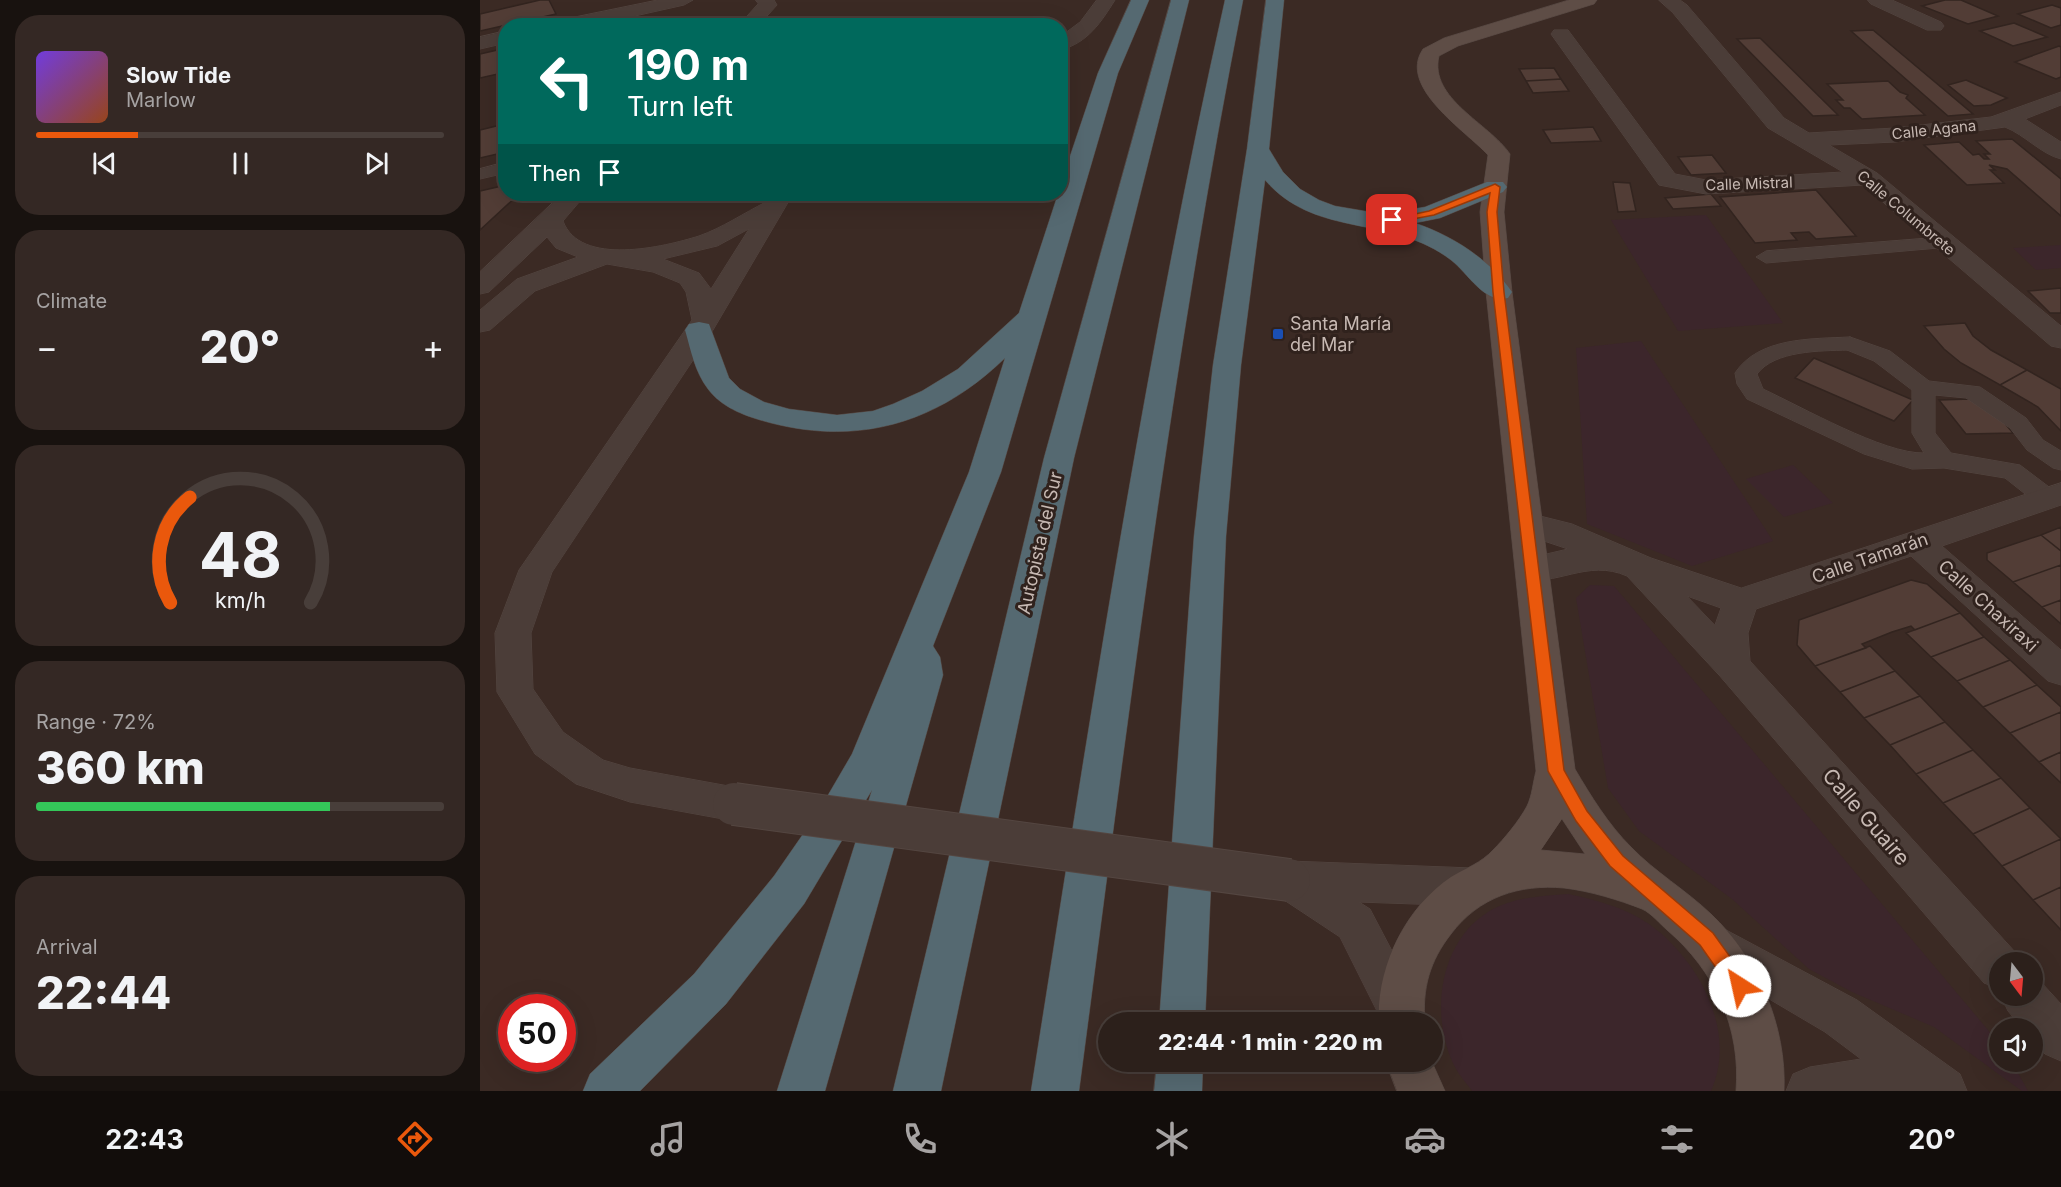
<!DOCTYPE html>
<meta charset="utf-8">
<style>
body{margin:0;font-family:Inter,sans-serif;background:#342824;color:#f1f3f6;height:100vh;display:flex;flex-direction:column;font-size:22px;white-space:nowrap}
*{box-sizing:border-box;margin:0}
p{font-size:20px;color:#a6a3a3}
.icon{flex:none;width:33px;height:33px;fill:none;stroke:currentColor;stroke-width:2;stroke-linecap:round;stroke-linejoin:round}
.map{position:relative;flex:1;overflow:hidden}
.panel{display:flex;flex-direction:column;gap:15px;padding:15px;background:#18120f;width:480px}
.panel>*{flex:none}
.top-card{position:absolute;left:18px;top:18px;width:570px;height:183px;border-radius:24px;box-shadow:0 6px 24px #0002,0 0 0 2px #483e3a;background:#00695c;color:#fff;overflow:hidden}
.needle{width:39px;rotate:164deg}
.controls{position:absolute;left:1509px;top:952px;display:grid;gap:12px}
.controls a{display:grid;place-items:center;width:54px;height:54px;border-radius:50%;background:#2c201b;box-shadow:0 6px 24px #0002,0 0 0 2px #483e3a;font-size:30px}
.speed{position:absolute;left:18px;top:994px;display:flex;gap:12px;font-size:30px;font-weight:700;text-align:center}
.speed>*{display:grid;place-content:center;width:78px;height:78px;border-radius:50%;background:#2c201b;box-shadow:0 6px 24px #0002,0 0 0 2px #483e3a;line-height:1}
.speed .limit{border:9px solid #d22;background:#fff;color:#111}
.pin{position:absolute;display:grid;place-items:center;width:51px;height:51px;color:#fff;margin:-26px;border-radius:12px;box-shadow:0 3px 9px #0006}
.me{position:absolute;width:66px;margin:-33px;rotate:325deg;stroke-linejoin:round;filter:drop-shadow(0 0 4px #0008)}
.turn{display:flex;align-items:center;gap:21px;height:126px;padding:0 30px;font-size:27px}
.turn .icon{width:78px;height:78px;stroke-width:2.5}
.turn b{display:block;font-size:42px;line-height:51px}
.then{display:flex;align-items:center;height:57px;padding:0 30px;background:#0003;gap:12px;font-size:22px}
.big{font-size:45px;font-weight:800;line-height:1.1}
.panel .card{flex:1;display:flex;flex-direction:column;justify-content:center;gap:9px;min-width:0;padding:0 21px;border-radius:24px;background:#342824}
.panel .dial{align-items:center;gap:0}
.dial svg{height:156px;overflow:visible;fill:none;stroke:#483e3a;stroke-width:7;stroke-linecap:round;text-anchor:middle}
.dial text{fill:#f1f3f6;stroke:none}
.song{display:flex;align-items:center;gap:18px}
.cover{width:72px;height:72px;border-radius:9px;background:linear-gradient(135deg,hsl(260 70% 55%),hsl(20 70% 35%))}
.played{height:6px;border-radius:3px;background:linear-gradient(90deg,#ea580c 25%,#483e3a 25%)}
.keys{display:flex;justify-content:space-around;direction:ltr}
.heat{display:flex;justify-content:space-between;align-items:center;font-size:33px;direction:ltr}
.charge{height:9px;border-radius:4px;background:linear-gradient(90deg,#34c759 72%,#483e3a 0)}
.trip{position:absolute;left:618px;top:1012px;width:345px;height:60px;border-radius:30px;background:#2c201b;box-shadow:0 6px 24px #0002,0 0 0 2px #483e3a;font-weight:800;line-height:60px;text-align:center}
.menu{display:flex;height:96px;justify-content:space-around;align-items:center;background:#120d0b;color:#a6a3a3}
.menu .icon{width:42px;height:42px}
.menu .selected{color:#ea580c}
.menu b{font-size:27px;color:#f1f3f6}
main{display:flex;flex:1;min-height:0}
.map>svg:first-child{display:block}
</style>
<main>
<section class="panel">
<div class="card">
<div class="song"><i class="cover"></i><div><b>Slow Tide</b><p>Marlow</p></div></div>
<div class="played"></div>
<div class="keys"><svg class="icon" aria-label="previous" viewBox="0 0 24 24"><path d="M18 5L8 12l10 7zM5 5v14"/></svg><svg class="icon" aria-label="pause" viewBox="0 0 24 24"><path d="M8 5v14M16 5v14"/></svg><svg class="icon" aria-label="next" viewBox="0 0 24 24"><path d="M6 5l10 7-10 7zM19 5v14"/></svg></div>
</div>
<div class="card"><p>Climate</p>
<div class="heat"><a>−</a><b class="big">20°</b><a>+</a></div>
</div>
<div class="card dial"><svg viewBox="0 0 100 80">
<path d="M14 69A42 42 0 1 1 86 69"/>
<path d="M14 69A42 42 0 0 1 24 15" stroke="#ea580c"/>
<text x="50" y="56" font-size="32" font-weight="700">48</text>
<text x="50" y="72" font-size="11">km/h</text>
</svg></div>
<div class="card"><p>Range · 72%</p><b class="big">360 km</b><div class="charge"></div></div>
<div class="card"><p>Arrival</p><b class="big">22:44</b></div>
</section>
<div class="map">
<svg width="1581" height="1091" viewBox="0 0 1581 1091">
<rect width="100%" height="100%" fill="#3b2a24"/>
<path fill="#3c262b" d="M1225,215H1226L1303,323L1198,331L1131,220Z
M1581,245V268L1556,270L1533,248Z
M1161,341L1284,527L1293,541L1212,566L1107,524L1096,348Z
M1313,465L1353,503L1304,517L1266,479Z
M1110,585L1134,586L1519,1043L1520,1062H1532L1548,1091H1542L1454,1027L1372,992L1329,969L1252,899L1159,831L1128,788L1096,598Z
M1088,894C1116,900 1144,907 1169,924C1218,959 1258,1031 1231,1091H992C987,1084 980,1076 976,1069C949,1019 958,943 1008,912C1033,897 1060,896 1088,894Z"/>
<path fill="#523d36" stroke="#32241f" stroke-width="1.5" d="M60,0H69L76,14L0,31V14Z
M1465,0H1481L1518,16L1488,24L1442,6Z
M1572,5L1581,8V25L1571,28L1538,14Z
M1534,23L1567,37L1533,46L1500,31Z
M1393,30L1493,114L1468,116L1371,31Z
M1280,38L1358,115L1333,116L1257,39Z
M1579,46L1581,47V77L1576,79L1535,62Z
M26,48V79L22,73L0,78V54Z
M1074,68L1081,79L1046,81L1039,69Z
M1081,79L1089,91L1053,93L1046,81Z
M1486,80L1527,98L1511,105L1494,106L1468,85Z
M1408,81L1420,92L1428,95L1426,98L1445,115L1382,119L1370,108H1364L1356,100H1363L1347,84Z
M26,120V152L0,158V130L24,124Z
M1113,127L1121,141L1071,143L1063,130Z
M1532,139L1581,179V216L1527,169L1509,165L1515,170H1510L1524,183L1487,185L1444,145L1479,142L1493,155L1499,154L1504,159H1509L1504,154H1510L1496,141Z
M1232,155L1246,173L1211,175L1198,157Z
M1133,182L1150,183L1156,211L1138,212Z
M26,185V194H39L0,230V191Z
M1336,190L1376,236L1336,239L1329,232L1311,233L1317,240L1275,243L1240,197Z
M1231,194L1241,206L1193,209L1185,198Z
M1581,288V313H1570L1548,291Z
M1485,323L1493,336L1511,350L1547,370L1520,385L1481,363L1464,349L1444,326Z
M1334,358L1433,400L1414,421L1315,378Z
M1547,370L1581,389V431L1558,407L1520,385Z
M1491,399L1522,420L1533,433L1486,434L1459,400Z
M1581,527V551L1561,535Z
M1561,535L1581,551V565L1533,582L1507,560V553Z
M1581,565V600L1562,607L1533,582Z
M1431,580L1447,584L1480,613L1435,630L1431,626L1412,632L1382,644L1386,648L1335,666L1317,645L1319,620Z
M1581,600V624L1562,607Z
M1480,613L1504,637L1451,657L1426,633Z
M1504,637L1530,660L1477,681L1451,657Z
M1390,646L1415,671L1360,692L1335,666Z
M1530,660L1557,685L1503,707L1477,681Z
M1415,671L1440,696L1384,718L1360,692Z
M1557,685L1581,707V712L1530,733L1503,707Z
M1440,696L1465,722L1410,745L1384,718Z
M1581,712V752L1565,759L1559,762L1530,733Z
M1465,722L1493,750L1436,774L1410,745Z
M1493,750L1521,778L1463,803L1436,774Z
M1581,752V783L1559,762Z
M1521,778L1550,808L1493,834L1463,803Z
M1550,808L1581,839L1522,866L1493,834Z
M1581,839V887L1553,900L1522,866Z
M1581,887V930L1553,900Z"/>
<g fill="none" stroke-linecap="round" stroke-linejoin="round">
<g stroke="#544641" stroke-width="1">
<path id="service" d="M26,162V173L0,179V169Z
M1463,237L1470,239L1473,243L1470,247L1286,263L1276,257L1286,251Z
M1370,337L1410,351L1449,381L1500,387L1546,418L1563,440L1581,451V470L1573,468L1547,450L1530,428L1486,398L1455,395V433L1471,453L1540,465L1577,493L1580,499L1577,505L1568,507L1559,505L1525,478L1464,468L1432,469L1384,454L1267,399L1257,384L1255,373C1279,337 1331,339 1370,337ZM1367,350L1394,361L1432,390V433L1444,453C1404,454 1322,407 1283,389L1277,374C1295,350 1341,351 1367,350Z"/>
</g>
<g stroke="#544641" stroke-width="1">
<path id="minor" d="M178,0H213L204,5L110,26H72L81,20Z
M276,0H294L297,5L278,26H258L278,4Z
M1179,0H1200L1207,5L1304,118L1329,133L1415,128L1511,117L1581,92V105L1545,119L1581,142V159C1561,154 1545,135 1525,127L1415,142L1349,145L1397,173L1581,326V348L1571,346L1383,185L1226,194L1179,185L1071,34L1074,30H1088L1195,174L1226,180L1363,172L1288,128L1193,13Z
M1388,0H1412L1461,22L1464,26L1461,30H1447L1391,4Z
M26,31V43L0,49V37Z
M82,194H106L83,221C100,267 184,247 219,236C242,228 264,213 286,202L290,194H313L233,330L72,572L51,633L53,689L83,732L123,760L150,768L254,787L268,792L274,804L268,816L254,821L150,802L96,784L55,754L17,692L15,633L39,570L212,320L206,292L200,283L173,272L127,264L55,291L10,330L0,332V310L37,279L98,257L76,248L67,237L9,292L0,294V272ZM269,229L231,289L219,273L183,259L237,246Z
M1581,483V505L1462,546L1581,650V685L1568,681L1431,556L1276,609L1268,633L1270,661L1536,953L1540,963H1520V989L1504,983L1239,675L1147,576C1107,558 1075,588 1041,578L1036,569L1041,560L1088,549L1037,532L1032,524L1037,516L1048,513L1092,524L1171,558L1261,588ZM1207,596L1241,608L1235,625Z
M809,861L992,868L1007,874L1013,887L1007,900L992,906L879,902L890,909L944,1012L939,1023H903L860,937L795,894L788,880L794,867Z
M1233,923L1377,1000L1480,1074L1487,1091H1306L1313,1074L1330,1067L1381,1059L1345,1032L1218,957L1211,943L1218,929Z
M1552,978L1560,981L1581,1004V1061L1565,1054L1552,1040V1029H1543L1528,1011L1521,996H1552Z"/>
</g>
<g stroke="#544641" stroke-width="1">
<path id="tertiary" d="M617,0H635C621,22 608,43 580,50V37L600,22Z"/>
</g>
<g stroke="#544641" stroke-width="1">
<path id="secondary" d="M1089,0H1117L1114,4L978,46L959,56C949,99 1009,123 1030,154L1024,212L1032,292L1095,769C1111,796 1128,824 1151,847C1175,872 1206,890 1231,914C1278,958 1307,1027 1304,1091H1256C1261,1028 1235,971 1187,930C1180,924 1171,913 1162,909C1139,900 1110,891 1084,888C1039,884 999,897 971,934C950,961 942,988 945,1023H899C896,968 925,908 971,877C986,868 1001,863 1013,850C1024,839 1039,821 1047,806C1052,796 1053,782 1056,771L1006,292L1000,212L1008,155C986,131 917,87 943,49L964,38ZM1082,819L1105,854L1061,850Z
M906,1062H952L965,1091H917Z"/>
</g>
<g stroke="#564843" stroke-width="1">
<path id="motorway" d="M651,0H669L638,73L521,472L453,646L460,657L463,675L345,1091H297L392,790L324,904L246,1004L160,1091H103L110,1074L214,974L294,876L337,814L372,754L489,472L525,358C459,422 381,446 291,423C268,417 243,409 228,389C215,372 211,351 205,330L209,324L219,322L229,324L249,378L260,389L284,402L309,409L357,415L393,411L413,404L442,391L478,369L539,313L578,194H580V186L618,73Z
M691,0H709L594,458L461,1091H413L564,458Z
M745,0H763C692,361 647,726 599,1091H551C609,726 664,361 745,0Z
M786,0H804L789,149L803,172L820,189L839,200L855,206L902,214L945,207L1007,182H1023L1027,187L1023,192L960,218L935,223C973,236 1009,259 1032,292L1028,298C1004,304 988,273 971,260C911,214 836,239 785,180L761,365L746,536L725,1023H679L714,536L733,365L767,149Z
M677,1062H723L722,1091H674Z"/>
</g>
<use href="#service" fill="#4b3d38" fill-rule="evenodd"/>
<use href="#minor" fill="#4b3d38" fill-rule="evenodd"/>
<use href="#tertiary" fill="#4b3d38" fill-rule="evenodd"/>
<use href="#secondary" fill="#5e4d46" fill-rule="evenodd"/>
<use href="#motorway" fill="#556971" fill-rule="evenodd"/>
<g stroke="#544641" stroke-width="44" stroke-linecap="butt">
<path id="minor-bridge" d="M254,804L809,880"/>
</g>
<use href="#minor-bridge" stroke="#4b3d38" stroke-width="42"/>
</g>
<path fill="#ea580c" stroke="#983908" stroke-width="1.5" d="M1015,184L1020,187L1017,212L1024,292L1084,770L1107,811L1143,856L1233,933L1266,979L1269,986L1266,992L1260,995L1253,992L1220,945L1130,866L1096,821L1068,771L1013,292L1007,212L1010,193L954,215L912,223L907,220L949,211Z"/>
<rect fill="#1a4fb4" stroke="#30221d" stroke-width="2" x="792" y="328" width="12" height="12" rx="3"/>
<g text-anchor="middle" stroke-width="6" stroke-linejoin="round" paint-order="stroke">
<g font-size="15" fill="#c7b9b3" stroke="#30221d">
<text transform="translate(1454 130) rotate(-6)" y="5">Calle Agana</text>
<text transform="translate(1269 184) rotate(-2)" y="5">Calle Mistral</text>
<text transform="translate(1426 213) rotate(40)" y="5">Calle Columbrete</text>
</g>
<g font-size="18" fill="#c7b9b3" stroke="#30221d" text-anchor="start">
<text x="810" y="330">Santa María<tspan x="810" dy="21">del Mar</tspan></text>
</g>
<g font-size="18" fill="#c7b9b3" stroke="#30221d">
<text transform="translate(560 543) rotate(-77)" y="6">Autopista del Sur</text>
<text transform="translate(1390 558) rotate(-19)" y="6">Calle Tamarán</text>
<text transform="translate(1508 606) rotate(42)" y="6">Calle Chaxiraxi</text>
</g>
<g font-size="21" fill="#c7b9b3" stroke="#30221d">
<text transform="translate(1386 817) rotate(49)" y="7">Calle Guaire</text>
</g>
</g>
</svg>
<div class="controls">
<a><svg class="needle" viewBox="-14 -14 28 28"><path d="M0-13l5 13h-10z" fill="#e53935"/><path d="M0 13l5-13h-10z" fill="#a6a3a3"/></svg></a>
<a><svg class="icon" aria-label="sound" viewBox="0 0 24 24"><path d="M4 9h4l5-4v14l-5-4H4zM17 9q2 3 0 6"/></svg></a>
</div>
<div class="speed"><div class="limit">50</div></div>
<div class="pin" style="left:912px;top:220px;background:#d93025"><svg class="icon" aria-label="arrive" viewBox="0 0 24 24"><path d="M6 21V4h12l-3 4 3 4H6"/></svg></div>
<svg class="me" style="left:1260px;top:986px" viewBox="-20 -20 40 40"><circle r="19" fill="#fff"/><path d="M0-13L10 11 0 6-10 11z" fill="#ea580c"/></svg>
<div class="trip">22:44 · 1 min · 220 m</div>
<div class="top-card">
<div class="turn"><svg class="icon" aria-label="left" viewBox="0 0 24 24"><path d="M17 20v-9H6M10 6l-5 5 5 5"/></svg><div><b>190 m</b>Turn left</div></div>
<div class="then">Then<svg class="icon" aria-label="arrive" viewBox="0 0 24 24"><path d="M6 21V4h12l-3 4 3 4H6"/></svg></div>
</div>
</div>
</main>
<nav class="menu">
<b>22:43</b>
<svg class="icon selected" aria-label="directions" viewBox="0 0 24 24"><path d="M12 3l9 9-9 9-9-9zM9 14v-3h6M13 9l2 2-2 2"/></svg>
<svg class="icon" aria-label="music" viewBox="0 0 24 24"><path d="M9 18V5l10-2v13"/><circle cx="6" cy="18" r="3"/><circle cx="16" cy="16" r="3"/></svg>
<svg class="icon" aria-label="phone" viewBox="0 0 24 24"><path d="M5 4h4l2 5-3 2q2 4 5 5l2-3 5 2v4C11 20 4 13 5 4z"/></svg>
<svg class="icon" aria-label="climate" viewBox="0 0 24 24"><path d="M12 3v18M4 7l16 10M4 17L20 7"/></svg>
<svg class="icon" aria-label="car" viewBox="0 0 24 24"><path d="M5 17H2v-5l4-1 3-4h7l3 4 3 1v5h-3M9 17h6M6 11h13"/><circle cx="7" cy="17" r="2"/><circle cx="17" cy="17" r="2"/></svg>
<svg class="icon" aria-label="filters" viewBox="0 0 24 24"><path d="M4 7h16M4 17h16"/><circle cx="9" cy="7" r="2"/><circle cx="15" cy="17" r="2"/></svg>
<b>20°</b>
</nav>
